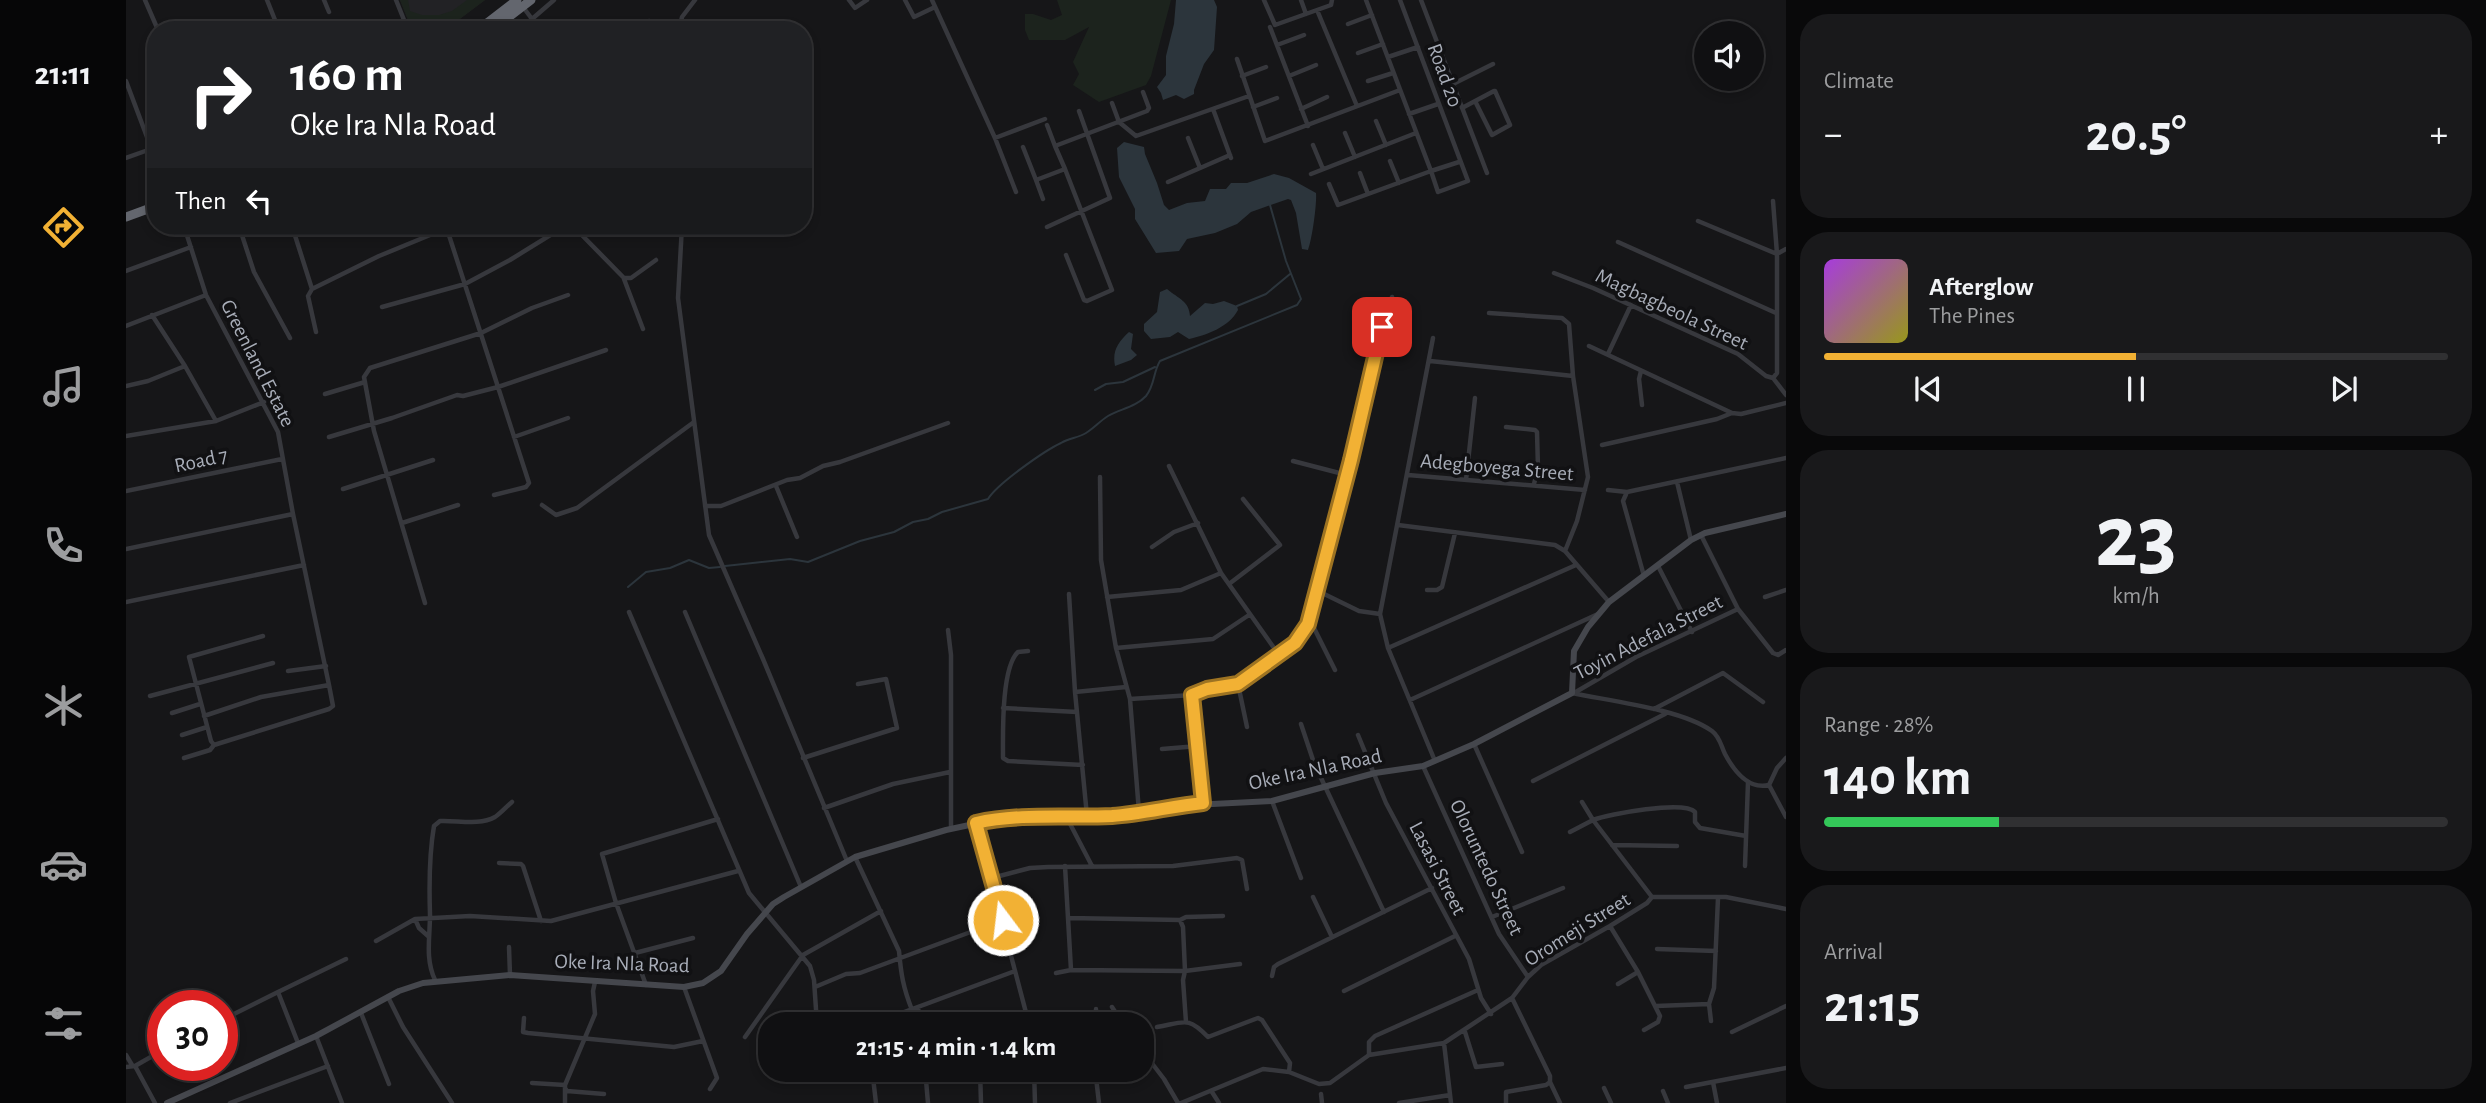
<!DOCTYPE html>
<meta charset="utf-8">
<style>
body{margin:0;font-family:"Alegreya Sans",sans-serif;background:#19191b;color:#f1f3f6;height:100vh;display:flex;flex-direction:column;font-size:26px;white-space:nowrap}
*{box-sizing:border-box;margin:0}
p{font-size:23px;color:#9c9d9f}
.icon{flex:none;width:38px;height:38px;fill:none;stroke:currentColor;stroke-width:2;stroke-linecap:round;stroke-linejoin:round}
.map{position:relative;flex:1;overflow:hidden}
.drawer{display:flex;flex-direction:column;gap:14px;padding:14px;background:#09090a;width:700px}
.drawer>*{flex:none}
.banner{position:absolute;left:21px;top:21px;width:665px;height:214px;border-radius:28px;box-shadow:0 4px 10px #0003,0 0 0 2px #303032;background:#202124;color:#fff;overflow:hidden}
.buttons{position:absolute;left:1568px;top:21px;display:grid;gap:14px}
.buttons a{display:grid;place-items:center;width:70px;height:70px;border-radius:50%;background:#101012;box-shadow:0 4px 10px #0003,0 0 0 2px #303032;font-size:35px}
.speed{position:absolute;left:21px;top:990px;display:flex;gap:14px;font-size:35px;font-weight:700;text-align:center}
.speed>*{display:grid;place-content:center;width:91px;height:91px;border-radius:50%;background:#101012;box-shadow:0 4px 10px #0003,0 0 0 2px #303032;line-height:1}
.speed .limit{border:10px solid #d22;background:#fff;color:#111}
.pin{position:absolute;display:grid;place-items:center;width:60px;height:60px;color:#fff;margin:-30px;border-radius:14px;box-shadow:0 4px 10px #0006}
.me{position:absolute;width:77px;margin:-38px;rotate:345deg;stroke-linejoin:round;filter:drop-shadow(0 0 5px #0008)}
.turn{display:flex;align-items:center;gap:24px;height:147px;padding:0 28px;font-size:32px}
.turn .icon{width:91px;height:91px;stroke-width:2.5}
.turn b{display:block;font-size:49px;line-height:60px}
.then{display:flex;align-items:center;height:66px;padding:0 28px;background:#0003;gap:14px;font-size:26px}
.big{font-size:52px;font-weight:600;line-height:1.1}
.drawer .tile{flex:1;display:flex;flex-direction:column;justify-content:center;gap:10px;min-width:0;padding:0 24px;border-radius:28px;background:#19191b}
.drawer .dial{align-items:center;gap:0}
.dial b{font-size:91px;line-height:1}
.song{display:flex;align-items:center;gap:21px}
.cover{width:84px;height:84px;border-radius:10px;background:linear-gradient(135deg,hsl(280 70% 55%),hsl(60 70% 35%))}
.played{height:7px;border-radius:4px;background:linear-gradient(90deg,#f2b134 50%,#303032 50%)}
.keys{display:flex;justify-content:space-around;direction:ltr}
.heat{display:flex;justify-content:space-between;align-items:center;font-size:38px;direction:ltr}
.charge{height:10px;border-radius:5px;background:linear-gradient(90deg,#34c759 28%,#303032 0)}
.trip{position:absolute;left:632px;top:1012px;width:396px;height:70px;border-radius:28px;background:#101012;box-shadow:0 4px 10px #0003,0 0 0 2px #303032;font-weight:600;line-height:70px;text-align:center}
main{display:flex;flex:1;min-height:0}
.dock{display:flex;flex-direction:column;width:126px;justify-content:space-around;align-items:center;background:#060607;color:#9c9d9f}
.dock .icon{width:49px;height:49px}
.dock .on{color:#f2b134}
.dock b{font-size:32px;color:#f1f3f6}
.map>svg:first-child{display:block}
</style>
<main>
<nav class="dock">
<b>21:11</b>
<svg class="icon on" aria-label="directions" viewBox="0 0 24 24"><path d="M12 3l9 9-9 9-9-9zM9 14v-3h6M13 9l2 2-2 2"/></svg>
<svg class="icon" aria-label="music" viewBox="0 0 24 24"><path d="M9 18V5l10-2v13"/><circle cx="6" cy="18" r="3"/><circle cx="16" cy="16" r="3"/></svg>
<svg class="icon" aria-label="phone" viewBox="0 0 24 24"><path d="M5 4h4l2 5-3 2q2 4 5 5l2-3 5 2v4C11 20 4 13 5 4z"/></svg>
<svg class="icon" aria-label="climate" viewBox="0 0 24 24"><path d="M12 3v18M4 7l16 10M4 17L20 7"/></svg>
<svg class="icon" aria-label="car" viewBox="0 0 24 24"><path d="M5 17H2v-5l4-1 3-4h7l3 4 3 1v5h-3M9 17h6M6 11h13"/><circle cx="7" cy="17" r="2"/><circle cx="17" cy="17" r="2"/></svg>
<svg class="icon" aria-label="filters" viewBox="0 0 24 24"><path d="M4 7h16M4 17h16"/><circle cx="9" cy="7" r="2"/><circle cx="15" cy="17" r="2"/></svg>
</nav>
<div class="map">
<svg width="1660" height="1103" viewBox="0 0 1660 1103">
<rect width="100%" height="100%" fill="#161618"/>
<path fill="#222225" d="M274,0H359L319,30H286Z"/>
<path fill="#1c231d" d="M274,0H282L284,11L296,15H313L326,11L341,0H359L319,30H286Z
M931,0H1045L1025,76L1020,85L973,102L947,85L953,74L947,62L963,27L939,40H903L899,30V14H907L925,20L936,15Z"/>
<path fill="#2c353c" d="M1050,0H1088L1091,7L1088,50L1078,64L1068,90V94L1058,99L1050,95L1037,100L1035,93L1031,87L1040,75V56L1048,24Z
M998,142L1018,147L1019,154L1031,183L1038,205L1043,210L1061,203L1079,201L1084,189H1100L1105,183H1121L1148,174L1163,178L1190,193C1191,204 1186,240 1182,250L1176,249L1170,213L1165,200L1162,199L1125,212L1111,224L1089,233L1061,239L1053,251L1030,253L1009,219V209L993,177L991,148Z
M1041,289C1053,299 1063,301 1064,316L1079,303L1087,304L1098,301L1111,306L1112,310C1103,327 1081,335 1063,339L1052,332L1044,337L1025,339L1018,331V324L1031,312L1034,292Z
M1003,332L1007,334L1005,349L1011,355L1005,360L989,366C986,351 992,342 1003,332Z"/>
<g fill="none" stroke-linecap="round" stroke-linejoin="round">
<path stroke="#2c353c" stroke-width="2" d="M1111,306L1140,294L1164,274
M969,390L980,384L997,382L1029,367
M599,566L664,559L682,562L734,541L768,532L787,522L802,519L816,512L862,499C871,484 918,451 935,443C943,438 952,438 960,433C968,428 974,421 982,416C994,409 1010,407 1020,396C1029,385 1027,372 1034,361L1171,305L1175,299L1160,261L1144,205
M502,587L520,572L544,568L563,560L583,568L594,567"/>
<path stroke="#37383d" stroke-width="4.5" d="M19,0L32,30
M141,0L153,30
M198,0L203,12
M270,0L282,30
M723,0L729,8L741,0
M779,0L788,17L809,7
M806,0L869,138L890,192
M1138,0L1149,25L1205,5L1206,0
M1175,0L1180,14
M1240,0L1305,171L1333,162
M1295,0L1361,173
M1191,10L1231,106
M1222,24L1246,15
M1144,27L1182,126
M392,30L406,19L397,7
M411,30L406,19L428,0
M506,30L523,21L529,30
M553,30L556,17L569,0
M1151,45L1178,35
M1232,53L1257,44
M1262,57L1292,47
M1111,59L1139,141L1274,90
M1116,76L1140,67
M1163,76L1190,65
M0,81L30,161
M1242,81L1267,73
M1327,84L1367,64
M986,103L993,122L1010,136L1123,96
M1127,107L1151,98
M1336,108L1368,91H1369L1384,125L1366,135L1349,101
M1087,109L1105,158
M1175,109L1201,97
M1283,114L1312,104
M1250,121L1260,145
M921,125L929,146
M1219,133L1229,157
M869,138L919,119
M1062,138L1074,168
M1187,145L1197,169
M897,147L910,180L939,169L929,146L1021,111L1023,108L1017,92
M0,158L25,149
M1264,161L1273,183
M939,169L986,290L961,301L958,300L940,255
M1234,173L1242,194
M1185,174L1290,133
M910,180L917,199
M1042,182L1104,155
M1203,184L1212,205L1305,171L1312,192L1342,181L1274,0
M1647,201L1651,254V373L1647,378
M1572,221L1651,254L1660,249
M113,226L128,272L164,338
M166,226L186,289L182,296L190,332
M320,226L403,483L400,487L368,495
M447,226L498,278H505L530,260
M556,226L552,298L583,535L637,659L721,861
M921,227L984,198L953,111
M168,232L184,226
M1492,242L1650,313
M0,271L65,247
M1428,273L1467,288L1612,354L1640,376L1647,378
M498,279L517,329
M186,289L253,256L321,228L330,231L341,226
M256,307L339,284L384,260L439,226
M1363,313L1436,318L1443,324L1447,376L1462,477L1451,521L1439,551
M26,315L59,366L90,421
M0,326L80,295
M1307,338L1254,614L1262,648L1309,761
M1463,346L1606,413L1615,414L1660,403
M1482,354L1505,305
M1304,361L1447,376
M1515,371L1513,379L1516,405
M1647,378L1660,395
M0,386L22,381L59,366
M199,394L239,382
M1380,427L1409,430L1411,432L1412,468L1408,484
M0,436L90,421L138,402
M203,437L266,418L331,395L337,396L372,387L480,350
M388,437L442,418
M1476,445L1591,419L1606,413
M1167,461L1221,475
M1043,466L1095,573L1153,655
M1282,475L1459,490
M974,477L975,560L990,648L1004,699L1013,812
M1340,480L1349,398
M1551,482L1565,540
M650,486L671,537
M217,489L307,460
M1482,490L1501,492L1660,458
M0,491L156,459
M1501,492L1497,501L1518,576
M416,505L430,515L451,508L568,422
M579,506H595L661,480L674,478L697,466L714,462L822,423
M276,523L332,505
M1272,525L1429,545L1439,551L1483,602
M1575,535L1612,609L1647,653L1652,655L1660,650
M1026,547L1048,532L1072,523
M0,549L167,514L152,432L80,295L58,226
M1532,566L1566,632
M1103,584L1154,545L1117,499
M1301,590H1311L1316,587L1329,533
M1192,591L1233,611L1254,614
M943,594L949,692L961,816
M981,597L1055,590L1095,573
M1639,597L1660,590
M0,602L178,565
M299,603L248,431L238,377L244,368L355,333L406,308L442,295
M503,612L623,893L684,966L688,980L691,1024
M559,612L675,887
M1184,620L1209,670
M822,630L825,655V829
M137,636L63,657L85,741L88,745L203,709L207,706L203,685
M990,648L1087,639L1123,615
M1262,648L1450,565
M902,651L892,652C875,668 877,735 877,758L882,761L957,765
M162,671L200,666
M1112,684L1121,727
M949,692L1000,687
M1446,693C1484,701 1555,709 1586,731C1594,737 1595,746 1599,754C1608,771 1623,790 1643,785
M1448,693L1510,657L1612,609
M1066,695L1077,803
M24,696L147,663
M1004,699L1066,695L1081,689L1112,684L1169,643L1182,623L1225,460L1256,327L1266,297
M1284,700L1472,614
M877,708L951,712
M1528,709L1597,673L1637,702
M46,713L74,704
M78,716L135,697L203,685L167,514
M1175,724L1188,763L1258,912
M56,735L81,727
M1232,735L1260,803L1343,959L1355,998L1365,1014
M1348,744L1396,852
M1036,749L1072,746
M58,758L84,750L88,745
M677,758L771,728L760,679L732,684
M1297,766L1373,934L1402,977
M1407,781L1539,714
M1643,785L1660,817
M1643,785L1651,768L1660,758
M1146,801L1175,878
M698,808L767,784L824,772
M941,818L966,866
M850,823L903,1024
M1444,832L1467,820L1456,802
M1486,845L1551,846
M729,857L773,951C775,974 777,987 786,1010
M373,863L395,864L397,866L415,921
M939,866L945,970
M1619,866L1622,782
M866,878L904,868L922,867L1047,866L1111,858L1116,860L1121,889
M1187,897L1206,937
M1526,897L1467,820C1483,814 1558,800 1569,812V822L1574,828L1620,836
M1526,897H1600L1660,909
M1366,917L1437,888
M289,919L293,928L302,936
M1054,920L1060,917L1097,916
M1484,926L1512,972L1534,1016L1532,1022L1518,1030
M250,941L289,919L344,916L425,921L612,871
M383,947L384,975
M1531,949L1590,951
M509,953L567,938
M930,973L945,970L1059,971L1057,927L1054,920L943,918
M1146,976L1148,967L1152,964L1306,888
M309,980C299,959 304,937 304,915C303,885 303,855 308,826L314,821C331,820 353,826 369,817C375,813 381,806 386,802
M1492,984L1512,972
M520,985L490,903L476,854L592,819
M558,987L591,1078L584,1089
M689,987L720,974L734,973L877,920
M1218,991L1329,936
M152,992L220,959
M262,997L277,1027L326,1103
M1386,998L1424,1076V1082L1434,1103
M1530,1006L1583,1004
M792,1007L794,1024
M986,1007L997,1024
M235,1013L263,1084
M398,1018L397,1032L402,1033L548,1047L577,1041
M96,1020L152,992L172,1043
M1585,1021L1583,1004L1588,988L1592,898
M1060,1022L1057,980L1059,971L1114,964
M746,1024L889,971
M970,1024V1009
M1031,1027C1059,1022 1062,1016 1082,1037L1132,1018L1136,1020L1164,1063L1163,1072
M1339,1032L1350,1067L1376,1064
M1606,1032L1660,1006
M190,1036L216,1103
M619,1037L677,955L755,911
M1318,1043L1325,1103
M1015,1049L1038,1079L1052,1103
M0,1055L6,1065
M1243,1055V1042L1249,1036L1352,990
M9,1066L37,1050
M0,1067L9,1066L29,1103
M746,1069L750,1103
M799,1069L802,1103
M854,1069L855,1103
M908,1069L909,1103
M969,1069L973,1103
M800,1073L853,1069
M1587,1082L1591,1103
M406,1083L439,1085
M1560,1087L1660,1068
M439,1088L441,1091L478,1094
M1478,1088L1485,1103
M1537,1091L1542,1103
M1086,1092L1093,1103
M1195,1094L1196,1103
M104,1103L202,1066
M439,1103V1085L469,1014L467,991L469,982
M1055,1103L1137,1069L1163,1072L1193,1084L1204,1083L1243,1055L1318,1043L1386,998L1402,977L1415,965L1484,926L1521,903L1526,897
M1273,1103L1324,1095
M1380,1103V1092L1420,1085L1424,1082"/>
<path stroke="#45474d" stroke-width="6" d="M41,1103L190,1036L273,991L297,983L384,975L558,987L577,983L595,971L621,934L647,904L658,897L729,857L820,830L862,821L903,816H988L1047,806L1146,801L1249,773L1297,766L1348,744L1446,693L1448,651L1462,627L1483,602L1565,540L1579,533L1660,514"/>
<path stroke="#63666e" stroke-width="9" d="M352,30L391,0
M366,30L405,0
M0,217L30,206"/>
</g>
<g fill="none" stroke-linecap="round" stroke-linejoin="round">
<g stroke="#9d7322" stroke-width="18">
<path id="route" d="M877,920L850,823C895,813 940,818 986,816C1016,814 1047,806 1077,803L1066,695L1081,689L1112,684L1169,643L1182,624L1225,460L1256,327"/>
</g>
<use href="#route" stroke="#f2b134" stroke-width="12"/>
</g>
<g text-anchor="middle" stroke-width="7" stroke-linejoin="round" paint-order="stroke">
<g font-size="21" fill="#a8adb8" stroke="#111113">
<text transform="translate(1319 75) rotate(70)" y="7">Road 20</text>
<text transform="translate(1546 309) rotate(25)" y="7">Magbagbeola Street</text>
<text transform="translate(132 363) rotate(63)" y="7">Greenland Estate</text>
<text transform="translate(75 460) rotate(-12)" y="7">Road 7</text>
<text transform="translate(1371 467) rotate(5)" y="7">Adegboyega Street</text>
<text transform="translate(1522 637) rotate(-27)" y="7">Toyin Adefala Street</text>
<text transform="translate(1189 769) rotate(-12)" y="7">Oke Ira Nla Road</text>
<text transform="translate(1361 867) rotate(65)" y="7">Oloruntedo Street</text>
<text transform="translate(1312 868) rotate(63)" y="7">Lasasi Street</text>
<text transform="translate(1451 929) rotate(-32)" y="7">Oromeji Street</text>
<text transform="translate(496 963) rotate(2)" y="7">Oke Ira Nla Road</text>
</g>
</g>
</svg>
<div class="buttons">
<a><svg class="icon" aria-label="sound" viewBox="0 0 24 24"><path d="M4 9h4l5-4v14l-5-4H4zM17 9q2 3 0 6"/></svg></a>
</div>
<div class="speed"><div class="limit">30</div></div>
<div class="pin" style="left:1256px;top:327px;background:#d93025"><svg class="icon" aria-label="arrive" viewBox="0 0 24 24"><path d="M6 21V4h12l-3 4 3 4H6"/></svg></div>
<svg class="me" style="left:877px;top:920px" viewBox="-20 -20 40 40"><circle r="17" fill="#f2b134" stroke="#fff" stroke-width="3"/><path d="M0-11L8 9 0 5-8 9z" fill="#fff"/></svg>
<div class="trip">21:15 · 4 min · 1.4 km</div>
<div class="banner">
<div class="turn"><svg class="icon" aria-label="right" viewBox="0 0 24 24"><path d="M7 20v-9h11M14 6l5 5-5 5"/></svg><div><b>160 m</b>Oke Ira Nla Road</div></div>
<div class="then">Then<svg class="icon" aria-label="left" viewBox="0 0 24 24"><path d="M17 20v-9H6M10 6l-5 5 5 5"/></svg></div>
</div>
</div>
<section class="drawer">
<div class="tile"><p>Climate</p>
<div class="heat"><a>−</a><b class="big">20.5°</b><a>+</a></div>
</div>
<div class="tile">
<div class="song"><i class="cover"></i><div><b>Afterglow</b><p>The Pines</p></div></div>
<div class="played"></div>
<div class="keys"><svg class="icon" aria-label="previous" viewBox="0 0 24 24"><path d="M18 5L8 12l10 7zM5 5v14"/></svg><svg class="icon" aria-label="pause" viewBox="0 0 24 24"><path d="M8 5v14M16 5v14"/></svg><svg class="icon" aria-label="next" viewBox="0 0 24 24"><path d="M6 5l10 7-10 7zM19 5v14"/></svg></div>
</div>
<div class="tile dial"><b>23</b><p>km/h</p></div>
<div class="tile"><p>Range · 28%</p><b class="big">140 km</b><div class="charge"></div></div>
<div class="tile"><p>Arrival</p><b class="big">21:15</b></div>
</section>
</main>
